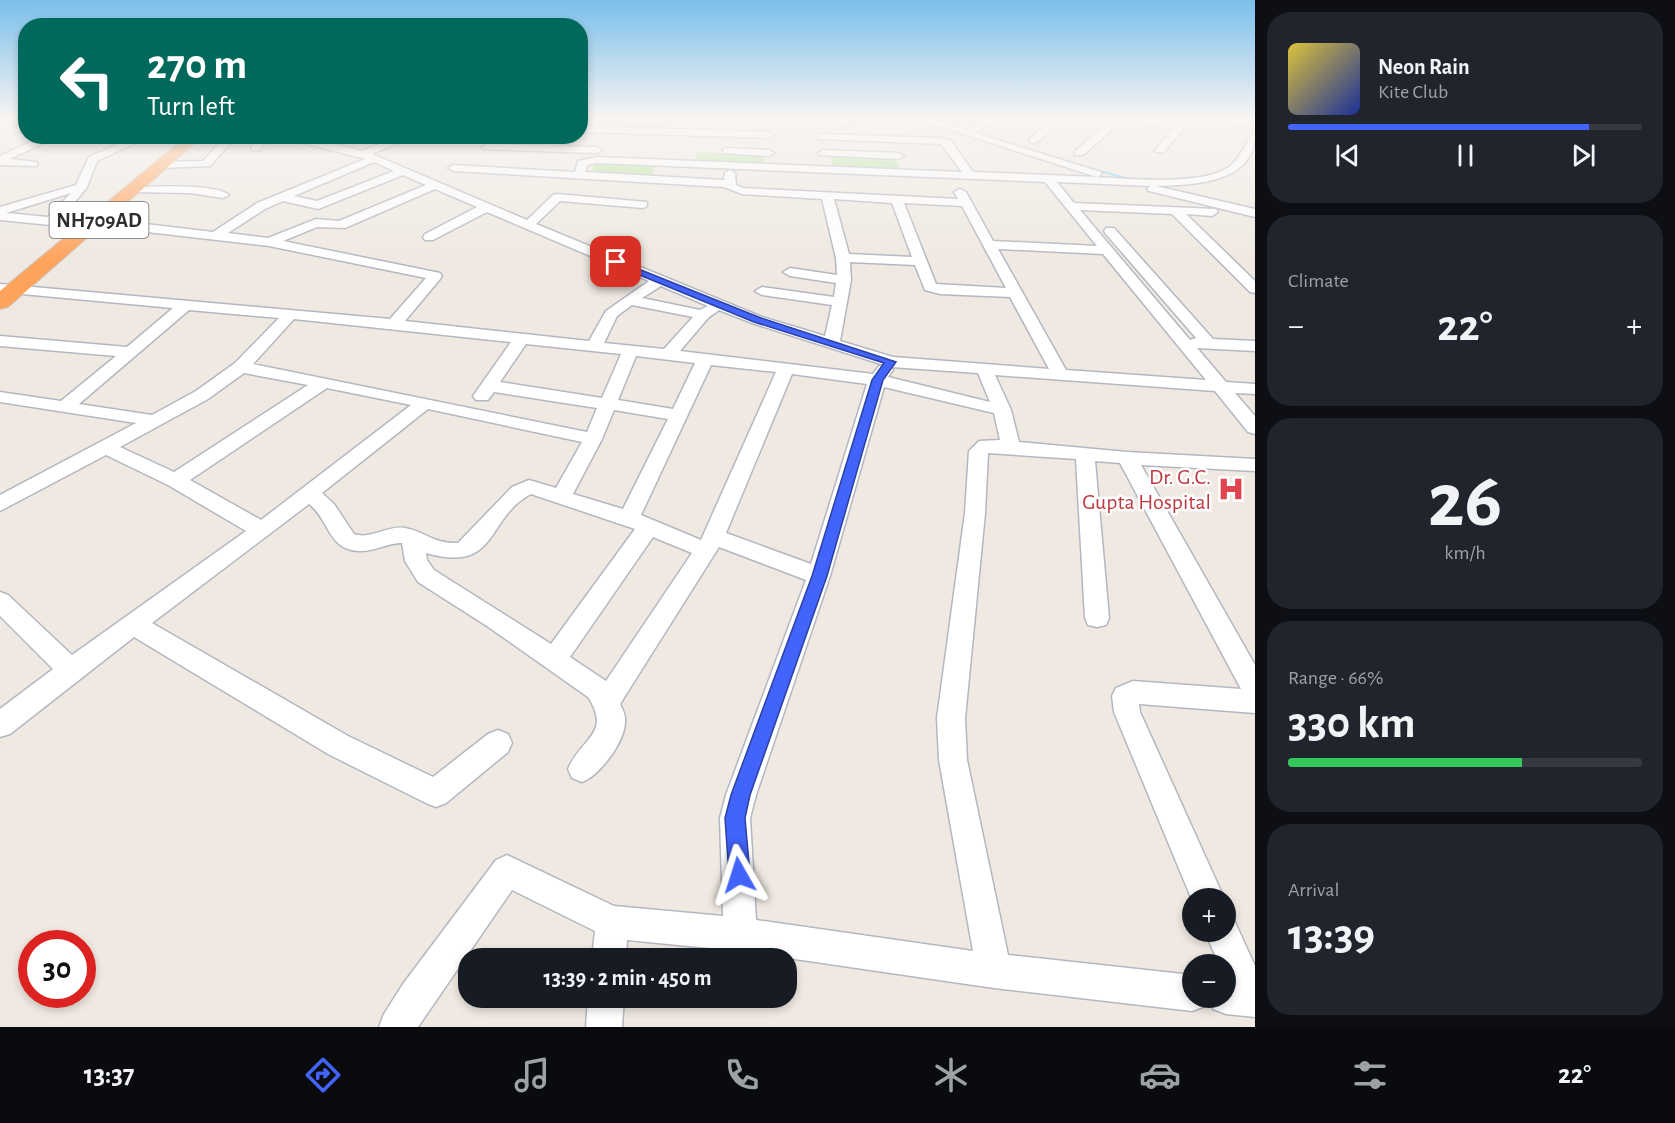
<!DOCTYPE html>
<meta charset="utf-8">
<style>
body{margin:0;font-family:"Alegreya Sans",sans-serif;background:#20242c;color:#f1f3f6;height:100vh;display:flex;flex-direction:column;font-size:22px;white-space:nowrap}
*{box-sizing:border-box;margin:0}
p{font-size:20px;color:#9ea1a6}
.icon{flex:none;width:33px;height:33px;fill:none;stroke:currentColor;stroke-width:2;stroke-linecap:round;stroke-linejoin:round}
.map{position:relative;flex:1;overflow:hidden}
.side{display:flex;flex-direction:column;gap:12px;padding:12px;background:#0d0f14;width:420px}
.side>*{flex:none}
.guide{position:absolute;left:18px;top:18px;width:570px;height:126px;border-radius:24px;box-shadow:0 3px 9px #0003;background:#00695c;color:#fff;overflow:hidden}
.tools{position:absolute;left:1182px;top:888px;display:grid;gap:12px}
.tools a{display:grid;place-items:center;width:54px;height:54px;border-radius:50%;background:#171b24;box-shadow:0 3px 9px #0003;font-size:30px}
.speed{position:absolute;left:18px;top:930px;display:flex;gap:12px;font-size:30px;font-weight:700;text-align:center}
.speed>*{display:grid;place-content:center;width:78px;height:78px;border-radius:50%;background:#171b24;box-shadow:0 3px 9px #0003;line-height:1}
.speed .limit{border:9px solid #d22;background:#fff;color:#111}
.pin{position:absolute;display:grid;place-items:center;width:51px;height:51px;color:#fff;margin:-26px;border-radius:12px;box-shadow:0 3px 9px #0006}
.me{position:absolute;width:66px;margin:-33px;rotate:354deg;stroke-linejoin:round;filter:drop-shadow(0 0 4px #0008)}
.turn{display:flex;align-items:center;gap:21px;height:126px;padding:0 30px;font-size:27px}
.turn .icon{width:78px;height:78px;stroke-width:2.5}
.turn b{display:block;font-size:42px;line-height:51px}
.big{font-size:45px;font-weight:700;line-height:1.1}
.side .card{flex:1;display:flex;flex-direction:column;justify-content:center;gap:9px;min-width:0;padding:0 21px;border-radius:24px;background:#20242c}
.side .dial{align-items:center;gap:0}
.dial b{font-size:78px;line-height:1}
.song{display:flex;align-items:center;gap:18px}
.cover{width:72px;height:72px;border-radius:9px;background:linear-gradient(135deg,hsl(50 70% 55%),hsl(230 70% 35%))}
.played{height:6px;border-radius:3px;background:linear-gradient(90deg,#4264fb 85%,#363941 85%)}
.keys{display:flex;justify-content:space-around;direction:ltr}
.heat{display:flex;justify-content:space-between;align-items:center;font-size:33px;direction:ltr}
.charge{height:9px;border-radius:4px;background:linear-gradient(90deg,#34c759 66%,#363941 0)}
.trip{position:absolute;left:458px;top:948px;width:339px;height:60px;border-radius:24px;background:#171b24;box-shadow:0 3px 9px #0003;font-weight:700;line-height:60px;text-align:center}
.menu{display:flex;height:96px;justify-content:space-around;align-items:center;background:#090b0e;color:#9ea1a6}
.menu .icon{width:42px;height:42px}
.menu .on{color:#4264fb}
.menu b{font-size:27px;color:#f1f3f6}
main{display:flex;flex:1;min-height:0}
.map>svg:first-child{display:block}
</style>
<main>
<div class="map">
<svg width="1255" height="1027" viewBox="0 0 1255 1027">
<rect width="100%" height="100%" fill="#efe9e1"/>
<path fill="#b6e59e" d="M696,152L764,155L765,165L695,163Z
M830,155L895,158L901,171L833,169Z
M595,163L655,165L652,178L590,176Z"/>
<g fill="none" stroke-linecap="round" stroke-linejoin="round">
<path stroke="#75cff0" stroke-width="2" d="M1081,166L1133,180"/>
<g stroke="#b4b7c1" stroke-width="3">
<path id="minor" d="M725,118H769L770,119L765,122L730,121Z
M839,118H849L852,125L844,127Z
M913,118H928L970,131L971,128L986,118H998L975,133L1101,172L1102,174L1097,177C1129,179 1205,186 1230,166C1240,158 1245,145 1252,135L1255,134C1255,184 1192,185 1156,186L1255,209V217L1149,191L1147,189L1151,186L1057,182L1074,203L1216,209L1218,212L1212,216L1186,214L1255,281V293L1250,292L1172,214L1080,210L1190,340L1196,338L1106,234L1104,231L1106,228H1114L1213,339L1255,341V351L1197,348L1226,382L1255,384V394L1235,393L1255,416V434L1248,432L1215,391L995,375L1011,410L1019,442L1127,452L1255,459V471L1141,465L1255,665V713L1139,704L1140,712L1224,898L1192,900L1114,712L1112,696L1116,688L1133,681L1241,689L1120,463L1095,461L1109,618L1106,625L1097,627L1088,625L1085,618L1076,459L988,453L985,513L965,718L967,760L1008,955L1192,975V998H1208L1205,1006L1192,1011L994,988L740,951L627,940L626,958H592L595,931L512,890L418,1027H379L384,1014L403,984L496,860L507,855L614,906L723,916L720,818L726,795L806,580L719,547L620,704C623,710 626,716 625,722C625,742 599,776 582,782L572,778L568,769C581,738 612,734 588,697L487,626L418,582L405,561L402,543C387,543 374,552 359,551C328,550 329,519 309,504L152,623L348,736L433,777L488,734L498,730L508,734L512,743L508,752L446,803L436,807L426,803L328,754L134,637L10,734L0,737V709L53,669L0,616V592L8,595L72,655L246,531L168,485L106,455L0,511V495L136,423L0,402V392L61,401L116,356L0,346V336L127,347L173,308L0,292V284L390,319L426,278L269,246L95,226L81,228L0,220V207L76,185L89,157L136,136H150L97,161L87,187L62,218L81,220L95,218L213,232L257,203L365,159L299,142L294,136H304L362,151L400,136H415L372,154L527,220L553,195L557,194L647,202V206L643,208L560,201L536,224L762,317L825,336L832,305L762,295L755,291L762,287L834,297L836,283L790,276L783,272L790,268L837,275L836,258L822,199L742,194L724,187L453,171L448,168L453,165L575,172L578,161L597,157L962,172L941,144L817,139V135L820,134L943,138L951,141L973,172L1097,177ZM374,162L394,171L317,201L294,196ZM597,163L1045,182L1097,246L993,241L966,192L960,189L954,192L958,199L743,188L736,185L735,173L730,170L725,173L724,180L585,172L587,165ZM403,175L426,185L339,221L316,219L268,238L228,233L265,209L283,201L318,209ZM435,189L477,207L425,234L423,237L425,240H433L487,212L649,281L606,311L589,341L405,321L440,279L442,276L440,273L283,241L317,227L345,228ZM71,193L48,217L6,213ZM834,199L892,203L912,257L849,254ZM904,203L962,206L1006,288L936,284ZM998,249L1103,254L1206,380L1066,370ZM850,262L915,265L925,290L940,294L1010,297L1049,369L893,357L840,341L851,280ZM661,286L708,306L700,310L642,298ZM632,305L693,317L664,349L604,343L617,316ZM189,310L279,318L235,363L196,391L152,415L79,404ZM719,310L752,323L884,365L879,366L873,374L680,351L708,318ZM294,319L511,342L473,396L476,400H488L494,392L597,408L587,432L253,364ZM526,344L621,354L602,398L500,382ZM636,356L695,363L673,409L618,400ZM711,365L776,372L701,540L641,515ZM891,367L978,373L990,402L888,377L893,370ZM244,373L308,385L174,472L120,447L208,399ZM792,374L867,384L811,564L726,533ZM884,387L994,413L1000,440L979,441L969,451L965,513L937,718L939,760L973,951L756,920L750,818L756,795L830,576ZM327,388L411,405L261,520L190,480ZM428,409L582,442L556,488L529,480L512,487L458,543C433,544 424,531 405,528C388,525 371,540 354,534L334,504L322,493ZM614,410L668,419L623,509L573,494L602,439ZM531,494L635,529L551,644L434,570L427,560L426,553C499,574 485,518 531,494ZM653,537L692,553L606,681L570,657Z
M1054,118H1065L1036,143H1030V139Z
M1114,118H1142L1177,124L1183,118L1192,119L1163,153L1154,151L1173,129L1123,120L1083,155H1075V151Z
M1206,118H1229L1255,122V128Z
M580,126L768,132L773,135L768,138L580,132Z
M44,136H58L10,159L37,162V166L0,165V156Z
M70,136H113L116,139L111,142Z
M226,136H237L210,166L162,168L157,165L162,162L203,161Z
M260,136H270L260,150H252L251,148Z
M487,144L597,147L602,150L597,153L483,149L482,147Z
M727,148L769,150L774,153L769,156L723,153V149Z
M823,150L899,153L904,156L899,159L819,155L818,153Z
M133,187C153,187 214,183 229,195L223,198L189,193L129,192L127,190Z
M1226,917L1234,920L1255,966V1017L1226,1014L1213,1009L1209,998H1226V964H1219L1205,932H1226Z
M588,998H624L622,1027H586Z"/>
</g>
<g stroke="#c9c9c9" stroke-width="2">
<path id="highway" d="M187,136H203L8,307L0,309V291Z"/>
</g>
<use href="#minor" fill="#fff" fill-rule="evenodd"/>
<use href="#highway" fill="#ffa35c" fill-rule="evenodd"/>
</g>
<linearGradient id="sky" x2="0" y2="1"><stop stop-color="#7abfeb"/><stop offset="0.45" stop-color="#f8f5f2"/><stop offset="1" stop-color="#f8f5f2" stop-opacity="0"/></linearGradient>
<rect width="1255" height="262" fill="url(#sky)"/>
<path fill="#4264fb" stroke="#2b41a3" stroke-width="1.5" d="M616,260L761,318L896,362L883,380L827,576L750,795L745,818L750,875L747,882L739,885L732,882L729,875L725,818L731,795L812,576L872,380L884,363L754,322L613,264L611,262Z"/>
<defs>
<g id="hospital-bare" transform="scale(2.07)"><path d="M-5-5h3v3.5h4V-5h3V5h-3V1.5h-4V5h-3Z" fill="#e0444e" stroke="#fff" stroke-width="2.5" paint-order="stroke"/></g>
</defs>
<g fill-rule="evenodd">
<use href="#hospital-bare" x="1231" y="489"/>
</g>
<g text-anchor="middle" stroke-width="5" stroke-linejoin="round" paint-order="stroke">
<rect fill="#fff" stroke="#6d6d6d" stroke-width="1.5" x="49.5" y="202" width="99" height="36" rx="4.5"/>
<g font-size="21" font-weight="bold" fill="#2e2e2e">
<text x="99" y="227">NH709AD</text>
</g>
<g font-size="22" fill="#be3a42" stroke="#fff" text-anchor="end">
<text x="1211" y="484">Dr. G.C.<tspan x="1211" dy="25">Gupta Hospital</tspan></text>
</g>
</g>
</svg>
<div class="tools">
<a>+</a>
<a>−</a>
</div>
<div class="speed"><div class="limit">30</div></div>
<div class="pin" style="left:616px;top:262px;background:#d93025"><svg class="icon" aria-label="arrive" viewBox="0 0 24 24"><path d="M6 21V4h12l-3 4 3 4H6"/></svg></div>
<svg class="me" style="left:739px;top:875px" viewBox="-20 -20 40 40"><path d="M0-17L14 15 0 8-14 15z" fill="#4264fb" stroke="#fff" stroke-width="4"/></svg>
<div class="trip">13:39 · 2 min · 450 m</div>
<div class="guide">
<div class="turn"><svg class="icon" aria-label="left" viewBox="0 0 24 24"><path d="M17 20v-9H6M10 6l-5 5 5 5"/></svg><div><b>270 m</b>Turn left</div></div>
</div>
</div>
<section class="side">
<div class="card">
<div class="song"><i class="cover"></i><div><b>Neon Rain</b><p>Kite Club</p></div></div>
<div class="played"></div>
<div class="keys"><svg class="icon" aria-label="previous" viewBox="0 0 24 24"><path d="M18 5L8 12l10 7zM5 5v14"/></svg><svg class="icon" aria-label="pause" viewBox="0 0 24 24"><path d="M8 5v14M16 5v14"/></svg><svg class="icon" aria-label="next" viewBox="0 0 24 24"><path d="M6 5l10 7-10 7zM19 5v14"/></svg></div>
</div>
<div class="card"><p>Climate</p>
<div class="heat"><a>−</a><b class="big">22°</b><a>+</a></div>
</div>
<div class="card dial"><b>26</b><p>km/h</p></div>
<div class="card"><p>Range · 66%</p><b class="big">330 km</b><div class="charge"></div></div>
<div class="card"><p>Arrival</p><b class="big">13:39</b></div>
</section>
</main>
<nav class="menu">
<b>13:37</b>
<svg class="icon on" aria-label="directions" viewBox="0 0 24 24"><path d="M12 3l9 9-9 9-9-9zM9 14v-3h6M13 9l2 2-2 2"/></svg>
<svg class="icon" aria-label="music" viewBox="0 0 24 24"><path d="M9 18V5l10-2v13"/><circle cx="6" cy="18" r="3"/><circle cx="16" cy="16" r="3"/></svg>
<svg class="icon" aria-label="phone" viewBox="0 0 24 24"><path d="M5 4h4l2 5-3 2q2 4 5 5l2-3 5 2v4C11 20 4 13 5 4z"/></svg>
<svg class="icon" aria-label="climate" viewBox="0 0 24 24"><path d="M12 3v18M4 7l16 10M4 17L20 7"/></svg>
<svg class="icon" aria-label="car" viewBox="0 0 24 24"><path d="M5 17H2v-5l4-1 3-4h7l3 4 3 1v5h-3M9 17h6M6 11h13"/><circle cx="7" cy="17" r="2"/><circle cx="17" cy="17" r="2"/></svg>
<svg class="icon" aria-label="filters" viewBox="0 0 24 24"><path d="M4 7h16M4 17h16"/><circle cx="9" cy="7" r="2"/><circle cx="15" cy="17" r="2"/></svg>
<b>22°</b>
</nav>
